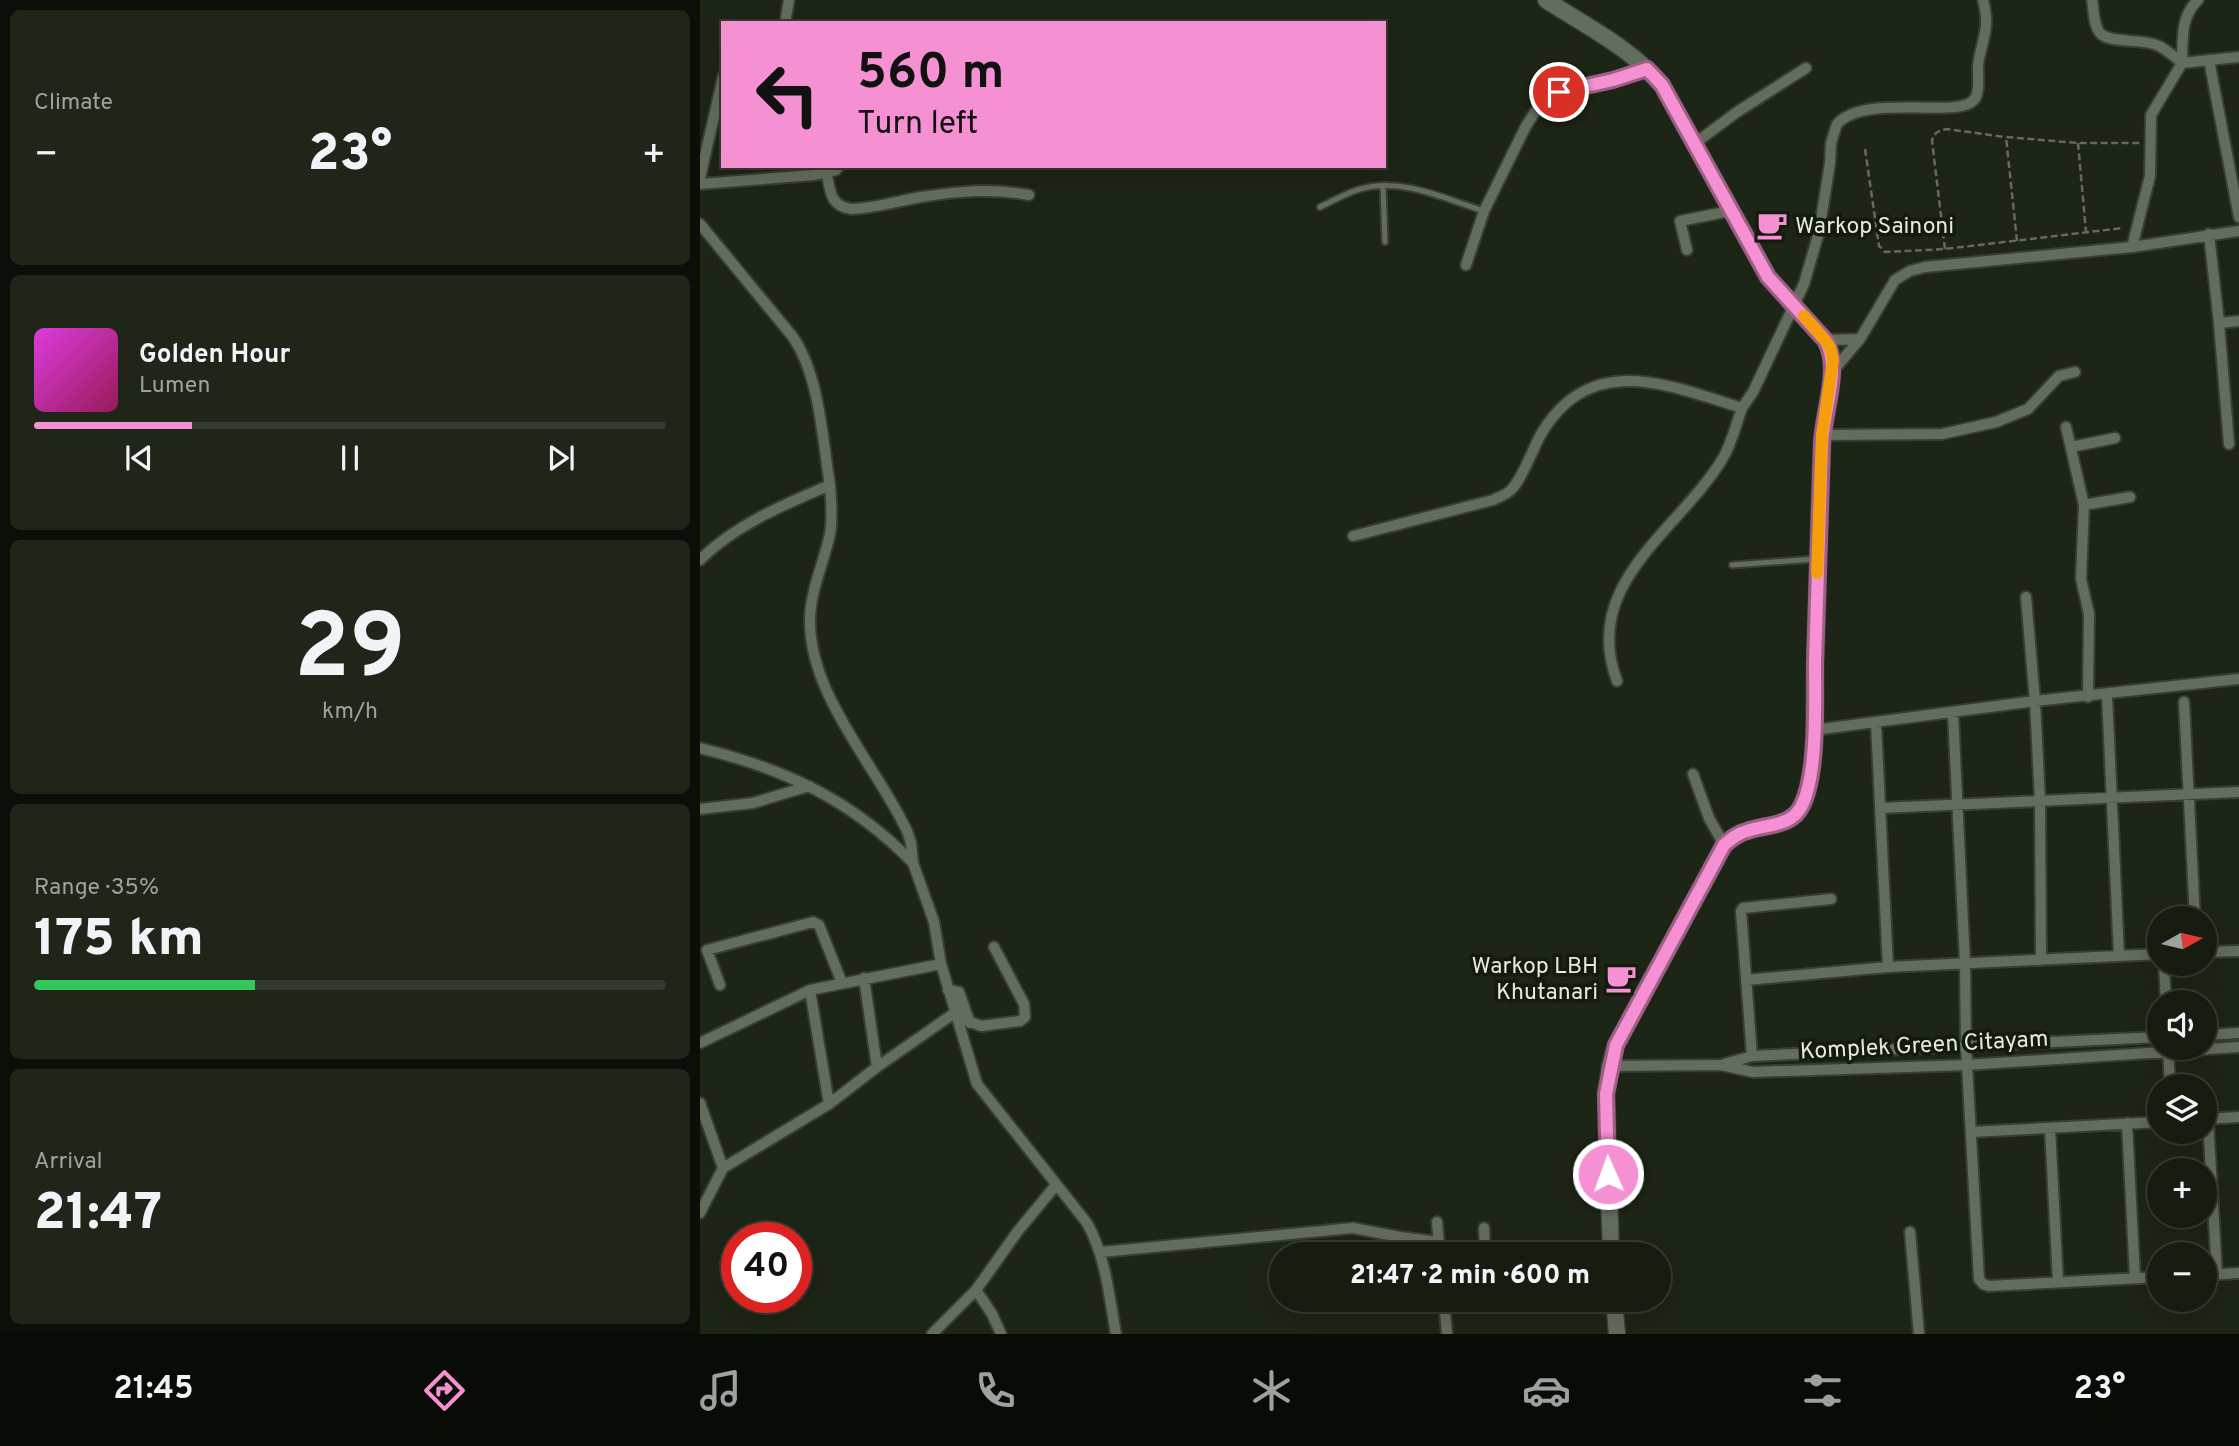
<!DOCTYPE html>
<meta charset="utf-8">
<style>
body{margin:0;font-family:Overpass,sans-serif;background:#1f2519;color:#f1f3f6;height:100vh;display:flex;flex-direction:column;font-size:26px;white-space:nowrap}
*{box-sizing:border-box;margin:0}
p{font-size:23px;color:#9ea19f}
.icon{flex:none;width:38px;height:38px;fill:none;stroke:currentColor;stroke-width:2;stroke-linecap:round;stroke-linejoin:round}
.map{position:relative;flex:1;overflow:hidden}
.panel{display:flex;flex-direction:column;gap:10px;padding:10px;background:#0c0f09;width:700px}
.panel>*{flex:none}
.top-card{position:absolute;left:21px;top:21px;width:665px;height:147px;border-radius:0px;box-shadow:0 7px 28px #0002,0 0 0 2px #353a30;background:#f591d2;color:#111;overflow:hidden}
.needle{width:46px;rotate:82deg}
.fabs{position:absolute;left:1447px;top:906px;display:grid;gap:14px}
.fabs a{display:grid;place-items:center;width:70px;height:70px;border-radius:50%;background:#161c10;box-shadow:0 7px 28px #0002,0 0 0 2px #353a30;font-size:35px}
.speed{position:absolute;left:21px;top:1222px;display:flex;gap:14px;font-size:35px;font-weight:700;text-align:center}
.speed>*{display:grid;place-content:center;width:91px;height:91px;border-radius:50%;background:#161c10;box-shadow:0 7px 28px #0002,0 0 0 2px #353a30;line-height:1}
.speed .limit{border:10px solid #d22;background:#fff;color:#111}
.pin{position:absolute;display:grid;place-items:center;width:60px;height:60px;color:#fff;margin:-30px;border:4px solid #fff;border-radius:50%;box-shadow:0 2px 7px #0007}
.me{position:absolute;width:77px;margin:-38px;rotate:358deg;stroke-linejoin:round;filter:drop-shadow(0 0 5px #0008)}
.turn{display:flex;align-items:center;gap:24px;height:147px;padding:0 21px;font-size:32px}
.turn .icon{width:91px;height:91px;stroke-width:2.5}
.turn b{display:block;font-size:49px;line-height:60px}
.big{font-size:52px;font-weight:800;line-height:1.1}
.panel .card{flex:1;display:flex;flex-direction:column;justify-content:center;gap:10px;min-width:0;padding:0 24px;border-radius:10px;background:#1f2519}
.panel .dial{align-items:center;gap:0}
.dial b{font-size:91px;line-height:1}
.song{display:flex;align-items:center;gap:21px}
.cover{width:84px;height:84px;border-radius:10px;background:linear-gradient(135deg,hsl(300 70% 55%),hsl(330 70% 35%))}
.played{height:7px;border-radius:4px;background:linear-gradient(90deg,#f591d2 25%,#353a30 25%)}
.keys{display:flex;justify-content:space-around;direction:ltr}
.heat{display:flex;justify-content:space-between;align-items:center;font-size:38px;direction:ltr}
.charge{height:10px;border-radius:5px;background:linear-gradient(90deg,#34c759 35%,#353a30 0)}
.trip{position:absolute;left:569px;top:1242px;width:402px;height:70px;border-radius:35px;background:#161c10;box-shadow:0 7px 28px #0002,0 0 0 2px #353a30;font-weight:800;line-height:70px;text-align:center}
.menu{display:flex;height:112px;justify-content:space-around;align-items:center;background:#090b06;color:#9ea19f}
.menu .icon{width:49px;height:49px}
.menu .active{color:#f591d2}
.menu b{font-size:32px;color:#f1f3f6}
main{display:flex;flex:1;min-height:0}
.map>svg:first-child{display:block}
</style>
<main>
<section class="panel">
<div class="card"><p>Climate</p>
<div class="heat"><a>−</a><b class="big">23°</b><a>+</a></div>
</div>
<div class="card">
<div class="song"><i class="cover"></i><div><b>Golden Hour</b><p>Lumen</p></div></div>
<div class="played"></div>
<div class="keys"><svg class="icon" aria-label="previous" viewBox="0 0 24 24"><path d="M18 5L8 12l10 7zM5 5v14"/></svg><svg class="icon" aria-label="pause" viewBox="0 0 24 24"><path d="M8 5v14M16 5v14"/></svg><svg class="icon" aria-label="next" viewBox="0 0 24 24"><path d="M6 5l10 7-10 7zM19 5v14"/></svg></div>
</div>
<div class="card dial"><b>29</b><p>km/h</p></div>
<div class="card"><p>Range · 35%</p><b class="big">175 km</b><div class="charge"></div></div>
<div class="card"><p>Arrival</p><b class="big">21:47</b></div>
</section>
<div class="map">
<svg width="1539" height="1334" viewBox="0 0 1539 1334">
<rect width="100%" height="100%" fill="#1d2516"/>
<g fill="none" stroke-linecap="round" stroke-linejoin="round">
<g stroke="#383e34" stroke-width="9">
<path id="lane" d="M683,186L685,242
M620,207C633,201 646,193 660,189C702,177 745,199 784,211
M1032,565L1115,559"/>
</g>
<g stroke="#383e34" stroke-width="14">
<path id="street" d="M1392,0C1394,9 1393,25 1400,33C1409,44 1444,38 1459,46C1467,50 1475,57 1482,63
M85,23L89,0
M1509,60L1539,57
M1482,63C1483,40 1480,17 1498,0
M994,144L1037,112L1106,68
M127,174C130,192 131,206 151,209C175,208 198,201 221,197C259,191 291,188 329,195
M0,178L23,77
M0,184L114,175L136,170L139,166
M0,224L93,337C120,377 122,438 130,485C85,504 35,525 0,560
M1509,234L1519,323L1529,444
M1432,247L1450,176L1451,115L1482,63L1509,60L1539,217
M987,250L980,221L1030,211
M766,265L784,211L826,126L837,109L848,97L859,92L913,81L947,69
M1519,323L1539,321
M1125,340L1160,339
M1132,372L1160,339L1195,280L1210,271L1225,267L1432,247L1539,231
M1366,427L1384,505L1381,579L1389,614L1388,697
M1122,435L1242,434L1296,422L1328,409L1359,376L1375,372
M1371,447L1415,438
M130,485C131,501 133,518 130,534C124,562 111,589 110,618C108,694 176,765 207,831L211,843L213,863L234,922L241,964L277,1084L387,1223C406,1257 409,1296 416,1334
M1384,505L1430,497
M653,536L793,500C799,497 808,494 812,489C824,475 831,453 840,436C889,350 968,385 1042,408L1053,392L1104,284L1119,232L1130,163L1131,143L1137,124C1167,91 1264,122 1276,97C1281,85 1276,70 1279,59C1284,34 1290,27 1283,0
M1326,597L1335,701L1340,801L1341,960
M917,681C880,583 979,531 1023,458C1032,443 1036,424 1042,408
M1407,695L1419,956
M1484,702L1495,919
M1253,713L1265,963L1266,1047L1279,1279L1283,1284L1289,1286L1460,1277
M1176,723L1188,967
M1114,730L1335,701L1539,679
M0,748C85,769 152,800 213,863
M993,774L1009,818L1024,845
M1180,808L1539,792
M0,809L53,803L109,786
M1505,952L1539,951
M1464,964L1466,1003
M164,978L177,1067
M1046,980L1188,967L1460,954
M20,985L7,950L113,922L119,925L142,983
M110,990L129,1104
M248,990L259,992L270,1023
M258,1017L281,1026L320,1021L325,1017L324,1004L294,947
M1505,1035L1539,1033
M0,1043L110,990L241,964
M1468,1048L1470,1087
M1052,1056L1041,911L1043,908L1131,899
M1024,1064L1052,1056L1460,1037
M910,1066L1021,1065L1053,1072L1267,1065L1539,1047
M0,1103L23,1168
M1505,1119L1539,1117
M1508,1119L1517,1274
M1427,1123L1435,1278
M1350,1128L1358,1282
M1271,1132L1460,1122
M0,1213L23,1168L129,1104L177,1067L256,1012
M737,1222L740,1255
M784,1228L785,1255
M1210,1232L1219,1334
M401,1252L653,1228L700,1237L739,1242
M1505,1275L1539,1273
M276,1290L292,1314L301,1334
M744,1300L747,1334
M232,1334L276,1290L318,1231L356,1185"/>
</g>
<g stroke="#383e34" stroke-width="19">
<path id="secondary" d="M846,0C886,26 931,48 962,85L1068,277L1125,340C1142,367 1123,413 1122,444C1119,520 1117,597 1115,673C1114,710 1118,773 1102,805C1092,827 1067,824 1047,831C1038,833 1031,839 1024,845L916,1045L910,1066L906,1094L911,1255
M914,1300L917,1334"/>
</g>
<path stroke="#646b5e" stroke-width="2.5" stroke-dasharray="7 3.5" stroke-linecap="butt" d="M1378,143L1386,232
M1165,149L1179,246L1185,252L1245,249L1423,228
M1317,241L1306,137L1378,143H1440
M1245,249L1232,141C1234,132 1238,131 1247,129L1305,137"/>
<use href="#lane" stroke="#636d5b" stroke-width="5"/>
<use href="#street" stroke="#636d5b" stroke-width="10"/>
<use href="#secondary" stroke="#636d5b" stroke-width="16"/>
</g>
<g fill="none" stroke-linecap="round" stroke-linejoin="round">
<g stroke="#9f5e88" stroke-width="18">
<path id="route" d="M859,92L913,80L947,69L962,85L1068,277L1125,340C1142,367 1123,412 1122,444C1119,517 1117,590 1115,663C1115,700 1118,773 1102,805C1092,827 1067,824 1047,831C1038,833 1031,839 1024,845L916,1045L906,1094L908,1174"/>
</g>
<use href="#route" stroke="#f591d2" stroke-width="12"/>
<path stroke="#f59e0b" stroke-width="12" d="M1104,316L1125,340L1130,347L1133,360L1122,435L1117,573"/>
</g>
<defs>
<g id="cafe-bare" transform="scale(2.415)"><path d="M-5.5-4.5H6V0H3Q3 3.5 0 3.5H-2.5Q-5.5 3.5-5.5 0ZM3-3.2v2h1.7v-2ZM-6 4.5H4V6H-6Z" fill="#f591d2" stroke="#131b0d" stroke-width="2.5" paint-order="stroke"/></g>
</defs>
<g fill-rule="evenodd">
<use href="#cafe-bare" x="1072" y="225"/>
<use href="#cafe-bare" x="921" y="978"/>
</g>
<g text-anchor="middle" stroke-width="7" stroke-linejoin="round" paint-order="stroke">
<g font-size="23" fill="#e4eae0" stroke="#131b0d" text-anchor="start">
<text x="1095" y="233">Warkop Sainoni</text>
<text x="898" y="973" text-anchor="end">Warkop LBH<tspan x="898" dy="26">Khutanari</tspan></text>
</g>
<g font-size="23" fill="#e4eae0" stroke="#131b0d">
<text transform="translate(1224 1044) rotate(-3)" y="8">Komplek Green Citayam</text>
</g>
</g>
</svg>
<div class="fabs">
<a><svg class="needle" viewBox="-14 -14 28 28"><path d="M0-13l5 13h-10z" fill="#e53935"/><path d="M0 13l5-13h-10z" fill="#9ea19f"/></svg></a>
<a><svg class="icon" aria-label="sound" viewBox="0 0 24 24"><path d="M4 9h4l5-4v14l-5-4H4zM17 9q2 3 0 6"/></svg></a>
<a><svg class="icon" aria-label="layers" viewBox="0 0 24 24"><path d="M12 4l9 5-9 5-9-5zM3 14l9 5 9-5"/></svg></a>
<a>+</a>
<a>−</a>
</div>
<div class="speed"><div class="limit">40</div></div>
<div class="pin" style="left:859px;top:92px;background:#d93025"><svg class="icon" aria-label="arrive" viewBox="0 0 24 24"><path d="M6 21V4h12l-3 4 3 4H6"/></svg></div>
<svg class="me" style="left:908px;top:1174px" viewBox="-20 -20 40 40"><circle r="17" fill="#f591d2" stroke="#fff" stroke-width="3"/><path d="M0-11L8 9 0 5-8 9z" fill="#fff"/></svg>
<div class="trip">21:47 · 2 min · 600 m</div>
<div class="top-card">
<div class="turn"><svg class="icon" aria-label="left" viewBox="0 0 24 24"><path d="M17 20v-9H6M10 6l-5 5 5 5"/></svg><div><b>560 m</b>Turn left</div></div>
</div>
</div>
</main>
<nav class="menu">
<b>21:45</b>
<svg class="icon active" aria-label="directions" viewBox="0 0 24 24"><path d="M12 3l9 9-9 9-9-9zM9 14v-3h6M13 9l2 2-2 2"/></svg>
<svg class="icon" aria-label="music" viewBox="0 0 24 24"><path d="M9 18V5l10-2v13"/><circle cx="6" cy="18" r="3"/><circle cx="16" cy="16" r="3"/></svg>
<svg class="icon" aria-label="phone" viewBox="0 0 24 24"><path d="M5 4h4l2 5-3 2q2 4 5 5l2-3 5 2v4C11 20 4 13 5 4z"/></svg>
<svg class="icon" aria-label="climate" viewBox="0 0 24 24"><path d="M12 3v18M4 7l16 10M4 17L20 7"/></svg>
<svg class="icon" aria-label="car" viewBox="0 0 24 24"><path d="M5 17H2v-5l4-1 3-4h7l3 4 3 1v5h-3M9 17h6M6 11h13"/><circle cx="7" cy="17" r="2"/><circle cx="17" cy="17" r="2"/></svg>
<svg class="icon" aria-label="filters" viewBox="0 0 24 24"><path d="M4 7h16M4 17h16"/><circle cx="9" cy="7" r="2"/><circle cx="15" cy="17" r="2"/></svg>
<b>23°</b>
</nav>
